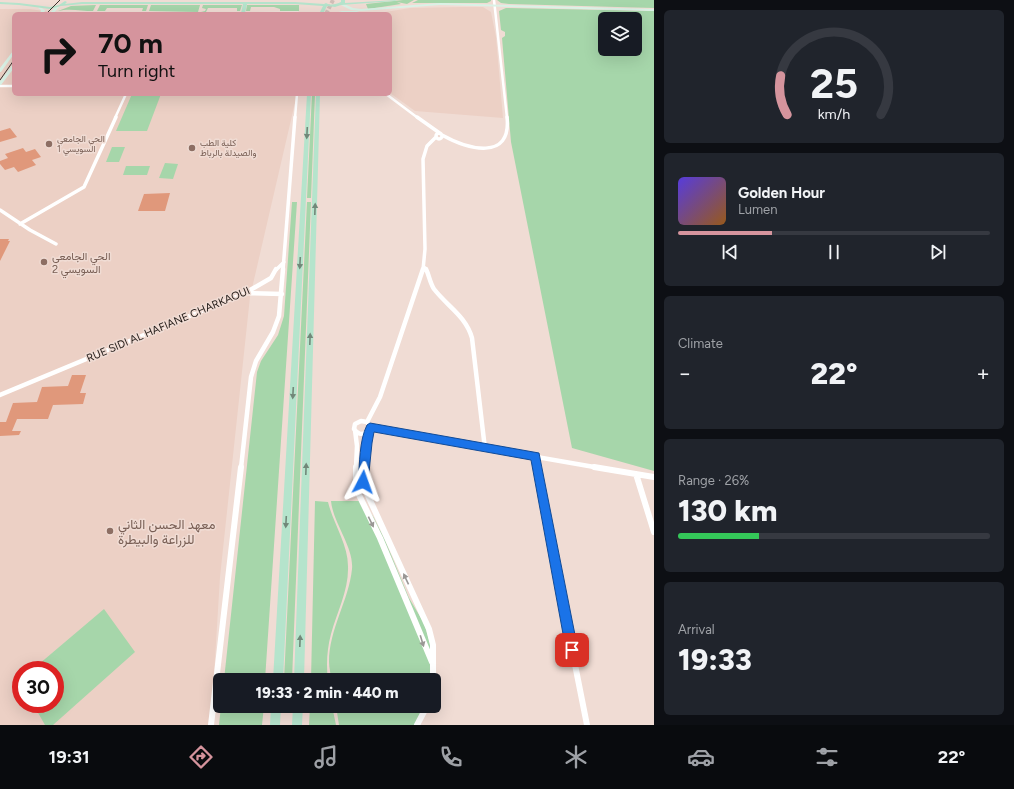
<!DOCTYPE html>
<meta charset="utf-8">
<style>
body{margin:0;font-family:Figtree,Vazirmatn,sans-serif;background:#20242c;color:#f1f3f6;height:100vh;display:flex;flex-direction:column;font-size:15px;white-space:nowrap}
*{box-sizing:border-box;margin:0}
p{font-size:13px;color:#9ea1a6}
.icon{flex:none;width:22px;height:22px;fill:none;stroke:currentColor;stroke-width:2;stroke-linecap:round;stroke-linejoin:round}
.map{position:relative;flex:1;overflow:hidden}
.sheet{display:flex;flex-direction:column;gap:10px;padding:10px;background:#0d0f14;width:360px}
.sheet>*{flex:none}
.hud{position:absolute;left:12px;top:12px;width:380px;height:84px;border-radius:6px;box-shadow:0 4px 16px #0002;background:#d5949d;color:#111;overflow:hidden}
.tools{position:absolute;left:598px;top:12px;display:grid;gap:8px}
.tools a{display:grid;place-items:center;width:44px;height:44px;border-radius:6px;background:#171b24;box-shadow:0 4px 16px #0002;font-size:20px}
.speed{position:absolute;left:12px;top:661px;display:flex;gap:8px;font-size:20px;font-weight:700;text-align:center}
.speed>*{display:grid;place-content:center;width:52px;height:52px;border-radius:50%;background:#171b24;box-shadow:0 4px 16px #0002;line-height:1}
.speed .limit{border:6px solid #d22;background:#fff;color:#111}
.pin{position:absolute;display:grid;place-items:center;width:34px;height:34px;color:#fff;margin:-17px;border-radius:8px;box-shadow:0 2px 6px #0006}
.me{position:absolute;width:44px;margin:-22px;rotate:4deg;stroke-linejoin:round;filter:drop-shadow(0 0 3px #0008)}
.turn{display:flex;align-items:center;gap:14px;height:84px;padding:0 20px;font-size:18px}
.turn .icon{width:52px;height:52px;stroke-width:2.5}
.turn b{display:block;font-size:28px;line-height:34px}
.big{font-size:30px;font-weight:800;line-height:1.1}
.sheet .card{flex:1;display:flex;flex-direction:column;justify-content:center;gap:6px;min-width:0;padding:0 14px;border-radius:6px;background:#20242c}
.sheet .dial{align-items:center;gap:0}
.dial svg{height:104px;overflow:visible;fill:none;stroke:#363941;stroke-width:7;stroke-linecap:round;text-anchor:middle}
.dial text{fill:#f1f3f6;stroke:none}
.song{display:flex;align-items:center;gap:12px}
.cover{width:48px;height:48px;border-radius:6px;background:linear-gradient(135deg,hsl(250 70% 55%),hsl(30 70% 35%))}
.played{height:4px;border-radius:2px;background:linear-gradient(90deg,#d5949d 30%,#363941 30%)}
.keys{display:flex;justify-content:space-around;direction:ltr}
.heat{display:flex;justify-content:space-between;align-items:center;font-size:22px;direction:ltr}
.charge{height:6px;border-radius:3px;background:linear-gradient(90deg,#34c759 26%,#363941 0)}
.trip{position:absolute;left:213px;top:673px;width:228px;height:40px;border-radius:6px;background:#171b24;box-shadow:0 4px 16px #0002;font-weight:800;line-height:40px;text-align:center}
.tabs{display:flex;height:64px;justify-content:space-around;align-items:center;background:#090b0e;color:#9ea1a6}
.tabs .icon{width:28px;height:28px}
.tabs .active{color:#d5949d}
.tabs b{font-size:18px;color:#f1f3f6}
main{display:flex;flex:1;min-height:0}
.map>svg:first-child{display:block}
</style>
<main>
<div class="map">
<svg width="654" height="725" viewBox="0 0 654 725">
<rect width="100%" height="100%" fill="#f0dcd4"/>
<path fill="#ecd0c5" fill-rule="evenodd" d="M461,7H483L491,12L496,37L503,118L415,111L390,93V14H373L410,8Z
M0,9H30L57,13L274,14H14V94H297L250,297L220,577L211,725H0ZM21,670H55V704H21Z"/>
<path fill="#a6d6aa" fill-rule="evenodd" d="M403,0H414L407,4L397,2L401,4L368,9L366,4Z
M418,0H491V1L487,3H412Z
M497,0H654V8L509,4L501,3Z
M96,5L93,11C82,11 69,8 58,11L71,6Z
M100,5H148L146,11H142L143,8H107L105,11H97Z
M151,5H200L198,12L149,11Z
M203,5H242L240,11H237V8H208L206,12H201L205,11L206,9L202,8Z
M247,5H299V11H280V9L274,7H251L250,11H246Z
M506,8L654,11V471L572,448L511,142L502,38L505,36V32L501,30L499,11ZM605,19H635V49H605Z
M132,94H161L147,131H116Z
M312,94H315L311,198H307Z
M112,147H125L119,162H106Z
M165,163L178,164L173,179L159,178Z
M126,166H150L147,175H123Z
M292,202H297L265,680H224L257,372L261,361L278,335L284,316Z
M307,202H311L292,680H284Z
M315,501L328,502C333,523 348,544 348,566C349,590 337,612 331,634C327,649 326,665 328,680H311Z
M331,501H363L374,518L385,540L409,598L424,623L430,643L432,680H331C331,674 329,668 329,662C329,629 349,600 352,569C354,547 333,523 331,501Z
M104,609L135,652L53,725H45L33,704H55V670H32Z
M221,706H264L262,725H219Z
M310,706H332L336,725H309Z
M336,706H426L415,725H339Z"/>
<path fill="#e0987b" d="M10,128L17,137L0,142V131Z
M23,148L26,152L35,149L41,157L32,160L36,165L18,172L14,167L5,170L0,164V161L8,158L5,154Z
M170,193L165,211H138L144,194Z
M0,239H9L8,241H10L0,261Z
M72,375H86L80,393H86L83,404L53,405L48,419H17L12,431H21L19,435L0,436V422H6L13,403L37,402L42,387L68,386Z"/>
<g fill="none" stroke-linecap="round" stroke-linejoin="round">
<path stroke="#d0beb7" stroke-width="4" stroke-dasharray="4 2" stroke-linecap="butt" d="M326,14L333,0"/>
<path stroke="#fff" stroke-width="2.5" d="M494,0L507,118
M51,14L298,13
M297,14H306
M0,86H14
M386,94L418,118
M115,118L126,94
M295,118L297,94"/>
<path stroke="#fff" stroke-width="3.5" d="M417,117L441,134
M436 136a3 3 0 1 1 6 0a3 3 0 1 1-6 0Z
M442,135C467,149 512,162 507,117
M0,210L30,230L56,244
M20,224L84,187L116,117
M424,267L426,270
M276,270L284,262
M283,270L295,117
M423,270L425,249L423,159L427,146L436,137"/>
<path stroke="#fff" stroke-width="4.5" d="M426,269C429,275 430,283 434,289C447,306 466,316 472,338L485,449
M245,293L282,294
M0,395L245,293L271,278L276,269
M367,422L380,397L423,269
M370,428L600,468
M355,430L357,446L356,468
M536,456L538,468
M241,468L251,377L256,361L273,332L279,316L283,269
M363,468L370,426L367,422L361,421L355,424L354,429C358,435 362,435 368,432"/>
<path stroke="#fff" stroke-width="6" d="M356,467V482L358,493L380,538L432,662
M363,467L364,487L429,629L433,645V680
M538,467L557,574L587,725
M594,467L654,477
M636,474L654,532
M211,725L241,467
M417,725L427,706"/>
<path fill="#daf2e6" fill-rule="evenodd" d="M342,3L353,8L361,9L440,3L654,9V11L440,5L361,11L351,10L341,5L340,4Z
M56,6L59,7L53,14H49Z
M40,7L45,10L44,14H40L41,10L38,8Z
M342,11H357L359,12L357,13L332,14Z
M13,51H14V54L1,72H0V68Z
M13,64H14V68L1,85H0V81Z"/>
<path fill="#b5e4cc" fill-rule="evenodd" d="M341,0H345V3L397,0L395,1L341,5L335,7L327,6L323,14H319L323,6L295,4H247L245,13L244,14L241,13L243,4H82L61,6L50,9L19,5L0,4V2L19,3L50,7L59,5L65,1L67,2L65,4L82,2H295L324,4L326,3C331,6 336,4 341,2Z
M307,94H311L283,680H273Z
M316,94H320L304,680H294Z
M271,706H281L280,725H270Z
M293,706H303L302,725H292Z"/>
<path stroke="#3c332f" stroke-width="1" d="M46,14L60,0
M0,80L14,60"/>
</g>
<defs><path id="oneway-solid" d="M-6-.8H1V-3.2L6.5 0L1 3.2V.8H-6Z"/></defs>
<g fill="#718879">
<use href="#oneway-solid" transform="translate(307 133) rotate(93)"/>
<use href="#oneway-solid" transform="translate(315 209) rotate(-88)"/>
<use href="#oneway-solid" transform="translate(300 263) rotate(93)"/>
<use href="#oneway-solid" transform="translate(310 339) rotate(-88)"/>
<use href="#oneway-solid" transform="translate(293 393) rotate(93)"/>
<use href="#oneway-solid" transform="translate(306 469) rotate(-88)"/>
<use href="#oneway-solid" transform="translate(286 522) rotate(93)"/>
<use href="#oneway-solid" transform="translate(300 641) rotate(-88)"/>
</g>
<g fill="#9a9795">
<use href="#oneway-solid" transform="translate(371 522) rotate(64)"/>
<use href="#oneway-solid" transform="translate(406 579) rotate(-115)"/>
<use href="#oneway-solid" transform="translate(422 641) rotate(73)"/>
</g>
<path fill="#1a73e8" stroke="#114b97" d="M370,423L539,453L578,650L576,655L572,657L567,655L566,650L531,460L374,432L372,443L368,482L367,485L363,486L359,485L358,482C360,463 359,441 367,425Z"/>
<g fill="#8d6e63" stroke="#f0dcd4" stroke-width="1.5">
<circle cx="49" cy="144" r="4"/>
<circle cx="192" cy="148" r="4"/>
<circle cx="44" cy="262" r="4"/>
<circle cx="110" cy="531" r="4"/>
</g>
<g text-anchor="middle" stroke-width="3" stroke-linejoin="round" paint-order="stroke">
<g font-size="9" fill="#785e54" stroke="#f0dcd4" text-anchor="start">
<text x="57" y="142">الحي الجامعي<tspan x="57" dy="10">السويسي 1</tspan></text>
<text x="200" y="146">كلية الطب<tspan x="200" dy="10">والصيدلة بالرباط</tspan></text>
</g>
<g font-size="11" fill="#785e54" stroke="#f0dcd4" text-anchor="start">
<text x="52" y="260">الحي الجامعي<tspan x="52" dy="13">السويسي 2</tspan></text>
</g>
<g font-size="11" fill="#1e1714" stroke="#f0dcd4">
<text transform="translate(168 324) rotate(-23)" y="4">RUE SIDI AL HAFIANE CHARKAOUI</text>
</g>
<g font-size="13" fill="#785e54" stroke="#f0dcd4" text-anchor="start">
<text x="118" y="529">معهد الحسن الثاني<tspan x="118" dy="15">للزراعة والبيطرة</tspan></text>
</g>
</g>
</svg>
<div class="tools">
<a><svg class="icon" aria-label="layers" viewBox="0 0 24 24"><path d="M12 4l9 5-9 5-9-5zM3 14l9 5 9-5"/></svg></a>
</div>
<div class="speed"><div class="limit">30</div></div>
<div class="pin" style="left:572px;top:650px;background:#d93025"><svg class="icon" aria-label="arrive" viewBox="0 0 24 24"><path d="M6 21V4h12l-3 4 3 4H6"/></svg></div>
<svg class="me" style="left:363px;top:482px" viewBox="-20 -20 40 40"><path d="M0-17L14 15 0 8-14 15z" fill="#1a73e8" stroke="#fff" stroke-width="4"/></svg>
<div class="trip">19:33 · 2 min · 440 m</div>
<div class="hud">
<div class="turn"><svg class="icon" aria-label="right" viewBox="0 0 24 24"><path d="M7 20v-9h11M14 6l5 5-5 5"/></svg><div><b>70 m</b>Turn right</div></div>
</div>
</div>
<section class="sheet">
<div class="card dial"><svg viewBox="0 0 100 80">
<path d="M14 69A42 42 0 1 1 86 69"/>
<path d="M14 69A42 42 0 0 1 9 39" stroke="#d5949d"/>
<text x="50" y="56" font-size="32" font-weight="700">25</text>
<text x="50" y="72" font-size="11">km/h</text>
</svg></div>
<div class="card">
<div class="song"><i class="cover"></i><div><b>Golden Hour</b><p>Lumen</p></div></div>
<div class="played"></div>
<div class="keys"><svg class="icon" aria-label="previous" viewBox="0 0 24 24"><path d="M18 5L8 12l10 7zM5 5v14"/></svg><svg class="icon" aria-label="pause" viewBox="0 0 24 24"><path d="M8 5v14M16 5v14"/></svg><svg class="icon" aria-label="next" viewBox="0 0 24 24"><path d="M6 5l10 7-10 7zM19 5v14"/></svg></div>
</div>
<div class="card"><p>Climate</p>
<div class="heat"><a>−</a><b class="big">22°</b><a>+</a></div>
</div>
<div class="card"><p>Range · 26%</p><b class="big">130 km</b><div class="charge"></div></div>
<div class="card"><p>Arrival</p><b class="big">19:33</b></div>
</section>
</main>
<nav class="tabs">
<b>19:31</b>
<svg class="icon active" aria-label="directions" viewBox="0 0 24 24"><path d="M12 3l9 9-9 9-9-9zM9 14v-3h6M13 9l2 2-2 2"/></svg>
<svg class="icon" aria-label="music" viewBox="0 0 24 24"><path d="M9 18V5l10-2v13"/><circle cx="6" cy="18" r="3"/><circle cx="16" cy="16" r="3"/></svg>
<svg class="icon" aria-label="phone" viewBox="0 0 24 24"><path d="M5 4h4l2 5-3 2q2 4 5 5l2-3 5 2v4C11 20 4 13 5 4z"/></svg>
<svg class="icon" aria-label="climate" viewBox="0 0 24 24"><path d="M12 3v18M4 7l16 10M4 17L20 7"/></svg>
<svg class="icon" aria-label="car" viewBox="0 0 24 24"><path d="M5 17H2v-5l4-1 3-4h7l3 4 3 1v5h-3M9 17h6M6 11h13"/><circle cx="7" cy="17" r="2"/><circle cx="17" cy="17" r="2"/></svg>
<svg class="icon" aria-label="filters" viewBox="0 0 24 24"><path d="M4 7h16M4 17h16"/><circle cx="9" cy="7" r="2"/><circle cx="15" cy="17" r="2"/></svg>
<b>22°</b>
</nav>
